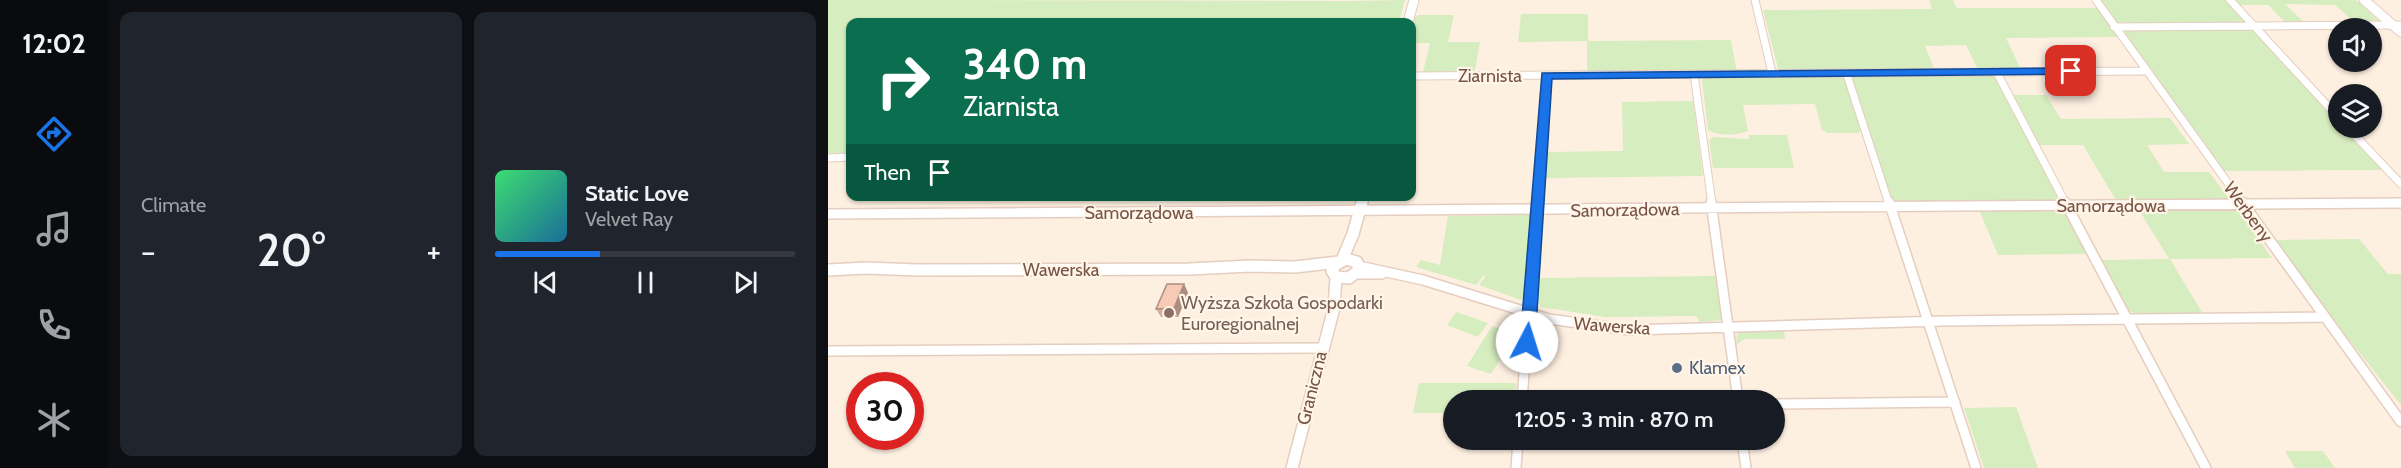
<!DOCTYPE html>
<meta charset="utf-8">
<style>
body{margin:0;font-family:Cabin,sans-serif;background:#20242c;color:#f1f3f6;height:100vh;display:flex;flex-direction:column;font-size:22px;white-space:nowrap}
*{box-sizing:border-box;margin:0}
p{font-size:20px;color:#9ea1a6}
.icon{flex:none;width:33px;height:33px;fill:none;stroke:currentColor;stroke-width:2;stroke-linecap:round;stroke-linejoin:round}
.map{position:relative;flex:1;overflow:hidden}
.side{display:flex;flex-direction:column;gap:12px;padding:12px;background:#0d0f14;width:720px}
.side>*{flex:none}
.banner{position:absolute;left:18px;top:18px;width:570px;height:183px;border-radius:12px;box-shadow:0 2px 4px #0004;background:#0b6e4f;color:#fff;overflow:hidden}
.buttons{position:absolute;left:1500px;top:18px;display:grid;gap:12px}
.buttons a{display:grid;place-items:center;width:54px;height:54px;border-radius:50%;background:#171b24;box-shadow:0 2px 4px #0004;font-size:30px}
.speed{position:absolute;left:18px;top:372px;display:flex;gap:12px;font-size:30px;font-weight:700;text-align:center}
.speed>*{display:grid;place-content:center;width:78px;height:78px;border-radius:50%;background:#171b24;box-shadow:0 2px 4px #0004;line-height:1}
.speed .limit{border:9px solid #d22;background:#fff;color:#111}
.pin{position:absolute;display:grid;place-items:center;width:51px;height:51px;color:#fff;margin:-26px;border-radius:12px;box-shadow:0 3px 9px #0006}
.me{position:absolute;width:66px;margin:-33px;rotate:5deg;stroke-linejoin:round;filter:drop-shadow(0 0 4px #0008)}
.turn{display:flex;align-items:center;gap:21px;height:126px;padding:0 18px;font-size:27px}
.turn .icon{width:78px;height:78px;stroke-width:2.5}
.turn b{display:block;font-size:42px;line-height:51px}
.then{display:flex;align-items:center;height:57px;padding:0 18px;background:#0003;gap:12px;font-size:22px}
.big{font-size:45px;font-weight:600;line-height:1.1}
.side .widget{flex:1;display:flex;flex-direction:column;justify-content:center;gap:9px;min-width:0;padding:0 21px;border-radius:12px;background:#20242c}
.song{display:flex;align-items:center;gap:18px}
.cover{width:72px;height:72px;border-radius:9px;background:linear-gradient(135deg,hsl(140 70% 55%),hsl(200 70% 35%))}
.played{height:6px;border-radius:3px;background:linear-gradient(90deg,#1a73e8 35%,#363941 35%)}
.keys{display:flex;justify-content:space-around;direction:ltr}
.heat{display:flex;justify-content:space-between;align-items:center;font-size:33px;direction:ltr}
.side .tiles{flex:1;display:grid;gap:12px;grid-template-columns:repeat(2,1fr)}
.trip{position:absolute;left:615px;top:390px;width:342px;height:60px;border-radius:30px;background:#171b24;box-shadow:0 2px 4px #0004;font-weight:600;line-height:60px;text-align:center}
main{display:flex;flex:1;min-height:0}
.tabs{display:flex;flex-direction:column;width:108px;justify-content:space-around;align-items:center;background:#090b0e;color:#9ea1a6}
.tabs .icon{width:42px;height:42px}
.tabs .active{color:#1a73e8}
.tabs b{font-size:27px;color:#f1f3f6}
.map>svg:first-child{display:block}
</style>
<main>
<nav class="tabs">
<b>12:02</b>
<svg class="icon active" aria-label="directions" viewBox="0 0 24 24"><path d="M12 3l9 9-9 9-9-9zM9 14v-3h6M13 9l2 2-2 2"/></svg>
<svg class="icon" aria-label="music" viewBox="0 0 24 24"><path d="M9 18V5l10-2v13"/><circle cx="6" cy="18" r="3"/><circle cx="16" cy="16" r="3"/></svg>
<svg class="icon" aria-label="phone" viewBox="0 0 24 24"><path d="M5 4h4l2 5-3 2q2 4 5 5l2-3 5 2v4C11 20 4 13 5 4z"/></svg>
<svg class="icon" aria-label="climate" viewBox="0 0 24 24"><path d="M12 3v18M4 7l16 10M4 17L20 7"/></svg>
</nav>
<section class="side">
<div class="tiles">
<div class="widget"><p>Climate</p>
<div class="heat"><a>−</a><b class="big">20°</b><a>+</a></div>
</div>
<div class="widget">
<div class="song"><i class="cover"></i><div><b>Static Love</b><p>Velvet Ray</p></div></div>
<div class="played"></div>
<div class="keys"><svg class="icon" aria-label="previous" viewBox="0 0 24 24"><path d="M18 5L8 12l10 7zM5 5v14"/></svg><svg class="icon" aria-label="pause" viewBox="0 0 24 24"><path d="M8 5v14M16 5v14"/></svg><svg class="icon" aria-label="next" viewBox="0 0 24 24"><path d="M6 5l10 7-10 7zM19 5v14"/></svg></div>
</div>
</div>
</section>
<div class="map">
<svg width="1573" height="468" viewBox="0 0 1573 468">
<rect width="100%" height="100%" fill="#fef0e1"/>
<path fill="#d6edbf" d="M0,0L521,1L577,0L571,22H22V153H0Z
M1101,0H1125L1129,8H1270L1289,37L1178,38L1193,70H1150L1138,45L1097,46L1107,71L951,72L935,10L1104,9Z
M1271,0H1399L1421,24L1288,25Z
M1405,0H1528L1554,24L1526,22L1507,5L1457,4L1478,24L1460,25L1440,5H1410Z
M693,14H760V41L903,40L909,73L759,74V41L690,42Z
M591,15H626L620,42H652L646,75L594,76L602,43H584L587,17Z
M1423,28L1510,121V128H1516L1556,170L1395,171L1290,29Z
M1165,73L1234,203L1075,204L1063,198L1022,74Z
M1011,76L1016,79L1033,131L1030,133H1000L994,130L987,104L915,105L920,131C909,136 889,136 880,130L874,80L878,77Z
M1183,95H1218L1233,119L1342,118L1361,144L1319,145L1336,172H1381L1404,202H1289L1255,145H1212Z
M865,101L875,176L718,178L719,152L795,151L794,102Z
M920,135H959L966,168H885L881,140L886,137L921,139Z
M1401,208L1412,213L1444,258L1342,259L1375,314L1309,315L1300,310L1273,260L1341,259L1311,210Z
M1237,209L1260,254L1170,255L1151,210Z
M706,215L699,291L693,300L651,285L657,277L656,275L648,285L588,267L593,260L612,265L620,216Z
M1531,239L1560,274H1573V405L1499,312L1446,240Z
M890,276L894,320L872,322L868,316L777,317L713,307L708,299L709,278Z
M628,312L660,323L650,337L619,325Z
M664,326L688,334L663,374L639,366Z
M956,330L957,339H916L908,345L909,335L913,331Z
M591,383H688L687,400H626L625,413H585Z
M1188,407L1210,468H1156L1136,408Z
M1457,451H1495L1507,468H1467Z"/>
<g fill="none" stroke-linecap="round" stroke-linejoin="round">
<g stroke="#e5cdbf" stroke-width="9">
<path id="minor-far1" d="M927,0L944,73
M1268,0L1415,204
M1402,0L1510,117
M1286,27L1573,25
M1168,71L1238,204
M1018,72L1061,204
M866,74L884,204
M584,76L1317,71
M1520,128L1573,184
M0,158L22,157
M708,204L718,75
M1452,204L1573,203"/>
</g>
<g stroke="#e5cdbf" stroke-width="12">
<path id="minor" d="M883,202L910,400
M1061,202L1148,468
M1237,202L1378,468
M1414,202L1573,422
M0,214L1573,203
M531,266L595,280L721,319L801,330L1115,321L1497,317
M527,274H554
M0,351L495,348
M694,400L709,202
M946,404L1127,402
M914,440L918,468
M688,468L690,440"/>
</g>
<g stroke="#e5cdbf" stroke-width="11">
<path id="tertiary-far1" d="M1536,0L1573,32
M580,22L586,0
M534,204L536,196"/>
</g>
<g stroke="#e5cdbf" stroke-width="14">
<path id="tertiary" d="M518,259L529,262L531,270L521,278L508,277L504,271L507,265Z
M514,260L525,234L534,202
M0,270L38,268L89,270L362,269L422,266L467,267L510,262
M464,468L506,308L508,277"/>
</g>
<use href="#minor-far1" stroke="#fff" stroke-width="7"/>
<use href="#minor" stroke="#fff" stroke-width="9"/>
<use href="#tertiary-far1" stroke="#fff" stroke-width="9"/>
<use href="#tertiary" stroke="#fff" stroke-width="11"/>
</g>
<path fill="#d4ae9d" d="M356,284L360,293L350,317H333L328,309Z"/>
<path fill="#ac8d80" d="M356,284L360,293L350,317L346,308Z"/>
<path fill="#f6cab7" stroke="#ac8d80" stroke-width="1.5" d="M339,284H356L346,308L328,309Z"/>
<path fill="#1a73e8" stroke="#114b97" stroke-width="1.5" d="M1243,68L1247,69V74L724,79L707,342L705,347L699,348L694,347L692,342L714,73Z"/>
<circle fill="#8d6e63" stroke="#fff5e9" stroke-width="2" cx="341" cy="313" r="6"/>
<circle fill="#5c6f8a" stroke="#fff5e9" stroke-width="2" cx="849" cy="368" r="6"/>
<g text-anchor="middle" stroke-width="4.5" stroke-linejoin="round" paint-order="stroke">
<g font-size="18" fill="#785346" stroke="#fff5e9">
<text x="662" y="82">Ziarnista</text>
<text x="1283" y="212">Samorządowa</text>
<text transform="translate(797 210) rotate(-1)" y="6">Samorządowa</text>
<text transform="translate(1420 212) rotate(54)" y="6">Werbeny</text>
<text x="311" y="219">Samorządowa</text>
<text x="233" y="276">Wawerska</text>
<text transform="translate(784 326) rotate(4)" y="6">Wawerska</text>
<text transform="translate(484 388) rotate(-76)" y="6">Graniczna</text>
</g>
<g font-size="18" fill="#785e54" stroke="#fff5e9" text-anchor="start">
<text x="353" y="309">Wyższa Szkoła Gospodarki<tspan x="353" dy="21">Euroregionalnej</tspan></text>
</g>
<g font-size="18" fill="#4e5e75" stroke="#fff5e9" text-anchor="start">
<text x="861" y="374">Klamex</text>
</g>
</g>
</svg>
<div class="buttons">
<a><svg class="icon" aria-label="sound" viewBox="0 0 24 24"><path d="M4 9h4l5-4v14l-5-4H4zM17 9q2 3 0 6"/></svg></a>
<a><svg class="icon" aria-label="layers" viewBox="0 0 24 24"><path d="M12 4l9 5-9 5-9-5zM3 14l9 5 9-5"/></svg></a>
</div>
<div class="speed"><div class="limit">30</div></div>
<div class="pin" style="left:1243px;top:71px;background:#d93025"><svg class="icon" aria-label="arrive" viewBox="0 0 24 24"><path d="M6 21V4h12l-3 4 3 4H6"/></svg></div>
<svg class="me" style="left:699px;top:342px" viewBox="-20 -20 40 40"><circle r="19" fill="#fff"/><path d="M0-13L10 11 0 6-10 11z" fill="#1a73e8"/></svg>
<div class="trip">12:05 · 3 min · 870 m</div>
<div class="banner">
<div class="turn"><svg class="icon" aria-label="right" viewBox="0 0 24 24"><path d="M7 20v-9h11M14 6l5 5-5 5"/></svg><div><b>340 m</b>Ziarnista</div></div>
<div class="then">Then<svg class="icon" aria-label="arrive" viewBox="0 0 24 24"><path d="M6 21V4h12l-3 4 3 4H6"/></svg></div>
</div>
</div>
</main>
